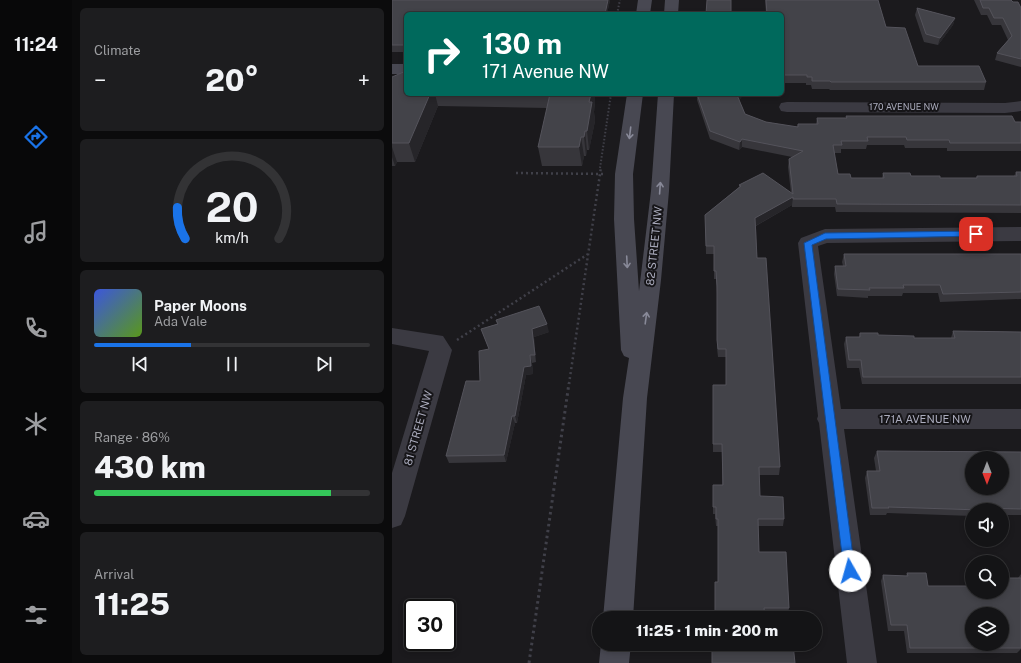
<!DOCTYPE html>
<meta charset="utf-8">
<style>
body{margin:0;font-family:"Public Sans",sans-serif;background:#1d1d1f;color:#f1f3f6;height:100vh;display:flex;flex-direction:column;font-size:15px;white-space:nowrap}
*{box-sizing:border-box;margin:0}
p{font-size:13px;color:#9d9ea1}
.icon{flex:none;width:22px;height:22px;fill:none;stroke:currentColor;stroke-width:2;stroke-linecap:round;stroke-linejoin:round}
.map{position:relative;flex:1;overflow:hidden}
.details{display:flex;flex-direction:column;gap:8px;padding:8px;background:#0b0b0c;width:320px}
.details>*{flex:none}
.top-card{position:absolute;left:12px;top:12px;width:380px;height:84px;border-radius:6px;box-shadow:0 2px 6px #0003,0 0 0 1px #333335;background:#00695c;color:#fff;overflow:hidden}
.needle{width:26px;rotate:180deg}
.fabs{position:absolute;left:573px;top:451px;display:grid;gap:8px}
.fabs a{display:grid;place-items:center;width:44px;height:44px;border-radius:50%;background:#141416;box-shadow:0 2px 6px #0003,0 0 0 1px #333335;font-size:20px}
.speed{position:absolute;left:12px;top:599px;display:flex;gap:8px;font-size:20px;font-weight:700;text-align:center}
.speed>*{display:grid;place-content:center;width:52px;height:52px;border-radius:50%;background:#141416;box-shadow:0 2px 6px #0003,0 0 0 1px #333335;line-height:1}
.speed .limit{border:2px solid #111;border-radius:6px;background:#fff;color:#111}
.pin{position:absolute;display:grid;place-items:center;width:34px;height:34px;color:#fff;margin:-17px;border-radius:8px;box-shadow:0 2px 6px #0006}
.me{position:absolute;width:44px;margin:-22px;rotate:353deg;stroke-linejoin:round;filter:drop-shadow(0 0 3px #0008)}
.turn{display:flex;align-items:center;gap:14px;height:84px;padding:0 12px;font-size:18px}
.turn .icon{width:52px;height:52px;stroke-width:2.5}
.turn b{display:block;font-size:28px;line-height:34px}
.big{font-size:30px;font-weight:800;line-height:1.1}
.details .tile{flex:1;display:flex;flex-direction:column;justify-content:center;gap:6px;min-width:0;padding:0 14px;border-radius:6px;background:#1d1d1f}
.details .dial{align-items:center;gap:0}
.dial svg{height:104px;overflow:visible;fill:none;stroke:#333335;stroke-width:7;stroke-linecap:round;text-anchor:middle}
.dial text{fill:#f1f3f6;stroke:none}
.song{display:flex;align-items:center;gap:12px}
.cover{width:48px;height:48px;border-radius:6px;background:linear-gradient(135deg,hsl(230 70% 55%),hsl(90 70% 35%))}
.played{height:4px;border-radius:2px;background:linear-gradient(90deg,#1a73e8 35%,#333335 35%)}
.keys{display:flex;justify-content:space-around;direction:ltr}
.heat{display:flex;justify-content:space-between;align-items:center;font-size:22px;direction:ltr}
.charge{height:6px;border-radius:3px;background:linear-gradient(90deg,#34c759 86%,#333335 0)}
.trip{position:absolute;left:200px;top:611px;width:230px;height:40px;border-radius:20px;background:#141416;box-shadow:0 2px 6px #0003,0 0 0 1px #333335;font-weight:800;line-height:40px;text-align:center}
main{display:flex;flex:1;min-height:0}
.tabs{display:flex;flex-direction:column;width:72px;justify-content:space-around;align-items:center;background:#080809;color:#9d9ea1}
.tabs .icon{width:28px;height:28px}
.tabs .on{color:#1a73e8}
.tabs b{font-size:18px;color:#f1f3f6}
.map>svg:first-child{display:block}
</style>
<main>
<nav class="tabs">
<b>11:24</b>
<svg class="icon on" aria-label="directions" viewBox="0 0 24 24"><path d="M12 3l9 9-9 9-9-9zM9 14v-3h6M13 9l2 2-2 2"/></svg>
<svg class="icon" aria-label="music" viewBox="0 0 24 24"><path d="M9 18V5l10-2v13"/><circle cx="6" cy="18" r="3"/><circle cx="16" cy="16" r="3"/></svg>
<svg class="icon" aria-label="phone" viewBox="0 0 24 24"><path d="M5 4h4l2 5-3 2q2 4 5 5l2-3 5 2v4C11 20 4 13 5 4z"/></svg>
<svg class="icon" aria-label="climate" viewBox="0 0 24 24"><path d="M12 3v18M4 7l16 10M4 17L20 7"/></svg>
<svg class="icon" aria-label="car" viewBox="0 0 24 24"><path d="M5 17H2v-5l4-1 3-4h7l3 4 3 1v5h-3M9 17h6M6 11h13"/><circle cx="7" cy="17" r="2"/><circle cx="17" cy="17" r="2"/></svg>
<svg class="icon" aria-label="filters" viewBox="0 0 24 24"><path d="M4 7h16M4 17h16"/><circle cx="9" cy="7" r="2"/><circle cx="15" cy="17" r="2"/></svg>
</nav>
<section class="details">
<div class="tile"><p>Climate</p>
<div class="heat"><a>−</a><b class="big">20°</b><a>+</a></div>
</div>
<div class="tile dial"><svg viewBox="0 0 100 80">
<path d="M14 69A42 42 0 1 1 86 69"/>
<path d="M14 69A42 42 0 0 1 8 45" stroke="#1a73e8"/>
<text x="50" y="56" font-size="32" font-weight="700">20</text>
<text x="50" y="72" font-size="11">km/h</text>
</svg></div>
<div class="tile">
<div class="song"><i class="cover"></i><div><b>Paper Moons</b><p>Ada Vale</p></div></div>
<div class="played"></div>
<div class="keys"><svg class="icon" aria-label="previous" viewBox="0 0 24 24"><path d="M18 5L8 12l10 7zM5 5v14"/></svg><svg class="icon" aria-label="pause" viewBox="0 0 24 24"><path d="M8 5v14M16 5v14"/></svg><svg class="icon" aria-label="next" viewBox="0 0 24 24"><path d="M6 5l10 7-10 7zM19 5v14"/></svg></div>
</div>
<div class="tile"><p>Range · 86%</p><b class="big">430 km</b><div class="charge"></div></div>
<div class="tile"><p>Arrival</p><b class="big">11:25</b></div>
</section>
<div class="map">
<svg width="629" height="663" viewBox="0 0 629 663">
<rect width="100%" height="100%" fill="#1b1a1d"/>
<g fill="none" stroke-linecap="round" stroke-linejoin="round">
<path stroke="#404049" stroke-width="2" stroke-dasharray="1.5 2" stroke-linecap="butt" d="M225,14L228,0
M208,168L219,94"/>
<path stroke="#404049" stroke-width="2.5" stroke-dasharray="2 3" stroke-linecap="butt" d="M124,173L214,174
M65,340L196,254
M177,384L209,167"/>
<path stroke="#404049" stroke-width="3" stroke-dasharray="2.5 3.5" stroke-linecap="butt" d="M137,663L177,383"/>
<path fill="#3b3a42" fill-rule="evenodd" d="M629,101V111L613,113L395,112L389,111L387,107L389,103L395,102L613,103Z
M629,227V241L435,243L426,246L449,409H629V429H452L485,663H455L427,423L425,419L426,416L406,243L409,238L433,229Z
M0,328L51,336L60,350L13,516L9,525L0,528V473L37,351L0,344Z"/>
<path fill="#484852" fill-rule="evenodd" d="M246,0H260L258,14H244Z
M273,0H287L286,14H272Z
M0,64H14V74H0Z
M235,94H251L241,174L242,219L247,291L259,191L266,94H282L277,191L269,280L255,398L241,618H211L231,398L237,358L232,356L229,350L222,219L223,174Z
M209,644H239L237,663H207Z"/>
</g>
<path fill="#37363b" d="M0,0H218L215,14H14V52H0Z
M373,0H486L494,27L526,66L594,82L592,90H438L437,89H420L419,85H414V83H390V14H374Z
M582,0H619L621,2L629,8V67L603,60L605,53L616,40L609,25H600L595,15H589Z
M525,8L563,18L561,25L546,45L532,42L523,15Z
M0,77L14,94H203V101L202,112L203,121L197,150H195L194,156H192L190,166H150L146,147L155,108L46,106L23,162H5L3,166H0Z
M305,94H352L347,100L353,114L374,122L405,127L406,124H424L425,118H454V116L629,122V151H555V148H513L512,145H475L474,149H449V153H442L446,174L459,178H490L491,173L519,176L548,178H584L585,176H622L624,172H629V213L444,212L443,207H400V205L364,226L365,258L388,467L387,475H367L368,496L392,519L391,526H366L367,552L397,608L396,614H373L326,582V526H324L323,514H321V485H330V452H321V385H334V357H326L325,348V294L324,279H322V254H314L313,215L347,187V185L399,193L396,167L397,159L400,157L350,147L347,150L318,139L305,100Z
M452,254H629V299L548,302L546,293H511L510,296H476V298L445,296L442,274L443,266H451L450,262Z
M104,320L157,332L142,337L144,362L140,363L141,374L134,375L125,423H123L114,462L57,463L54,456L88,381L97,349L89,329L105,324Z
M561,331L629,332V384H470L467,368H455L452,344L454,337H467L468,333L486,335L522,338H559Z
M485,451L629,452V515H610V510H580V516L495,513L494,515H478L473,478L475,471H484L482,458Z
M515,573L536,586L580,592L626,578L629,574V649L625,653H515L512,631H496L489,581L491,575L514,576Z"/>
<path fill="#262529" d="M216,0H218L215,14H213Z
M563,18L561,25L546,45L548,38Z
M38,94H43L46,106L23,162L17,143Z
M199,94H203V101L202,112L203,121L197,150L195,131L197,102Z
M346,94H352L345,103V95Z
M193,131L195,150L194,156L192,137Z
M189,137L192,156L190,166L187,147Z
M350,139V147L347,150L348,142Z
M0,147L5,162L3,166L0,157Z
M401,197L400,205L363,226V218Z
M155,324L157,332L142,337L144,362L143,355L140,329Z
M138,355L140,363L141,374L134,375L125,423L123,416L132,367Z
M120,416L123,423L114,462L112,455Z"/>
<path fill="#434349" stroke="#54535b" fill-rule="evenodd" d="M0,0H216L213,14H14V45H0Z
M315,0H339V14H314Z
M374,0H486L494,27L513,28L526,66H587L594,82H439L438,81H420V77H415V75H390V14H375Z
M588,0H619L621,2H626L629,8V59L605,53L620,36L611,18H602L597,8H591Z
M525,8L563,18L548,38L534,34Z
M14,71V94H38L17,143H0V77Z
M158,94H199L197,102H200L195,131H193L192,137H189L187,147H146Z
M305,94H346L345,95L353,114L374,122L406,127V124H426L425,118H455L454,116H620L623,122H629V143H558L557,140H515L514,137H475L476,141H449L450,145H441L446,174H458L459,178H492L491,173H518L519,176H548V178H585V176H625L624,172H629V205L445,204L444,199H401V197L363,218L365,258H374L388,467H367L368,496L391,497L392,519H366L367,552H394L397,608H372L373,618H323V582H326V519H324V507H321V485H331L330,444H321V385H334V349H326L325,340V286L324,271H322V246H314L313,215L349,186L347,185L371,173L401,194L397,159L411,151L350,139L348,142L318,131Z
M452,254H629V292L551,294L548,285H511L512,288H477L478,290L446,289L443,266H454Z
M147,306L155,324L140,329L143,355H138L139,366L132,367L123,416H120L112,455L54,456L74,381H88L87,351L97,349L89,329L106,324L104,320Z
M561,331L629,332V377H471L469,360H457L454,337H468V333H486V335L522,336V338H563Z
M485,451L629,452V509L589,508V510L496,507L497,508H480L475,471H488ZM580,458H610V488H580Z
M515,573H534L536,586H580V592H610V578H629V648H518L515,625H499L491,575L516,576ZM580,614H610V644H580Z
M320,644H401L403,663H320Z"/>
<defs><path id="oneway-shaft" d="M-6 0H5M1.5-3L5.5 0L1.5 3" fill="none" stroke-width="1.6" stroke-linecap="round" stroke-linejoin="round"/></defs>
<g stroke="#888998">
<use href="#oneway-shaft" transform="translate(238 133) rotate(97)"/>
<use href="#oneway-shaft" transform="translate(268 188) rotate(-86)"/>
<use href="#oneway-shaft" transform="translate(235 262) rotate(87)"/>
<use href="#oneway-shaft" transform="translate(254 318) rotate(-82)"/>
</g>
<path fill="#1a73e8" stroke="#114b97" d="M584,231L588,234L587,236L434,239L420,245L463,571L462,575L458,577L453,575L452,571L412,243L433,233Z"/>
<g text-anchor="middle" stroke-width="4" stroke-linejoin="round" paint-order="stroke">
<g font-size="9" fill="#abacbd" stroke="#161518">
<text x="512" y="110">170 AVENUE NW</text>
</g>
<g font-size="11" fill="#abacbd" stroke="#161518">
<text transform="translate(262 246) rotate(-84)" y="4">82 STREET NW</text>
<text x="533" y="423">171A AVENUE NW</text>
<text transform="translate(26 428) rotate(-74)" y="4">81 STREET NW</text>
</g>
</g>
</svg>
<div class="fabs">
<a><svg class="needle" viewBox="-14 -14 28 28"><path d="M0-13l5 13h-10z" fill="#e53935"/><path d="M0 13l5-13h-10z" fill="#9d9ea1"/></svg></a>
<a><svg class="icon" aria-label="sound" viewBox="0 0 24 24"><path d="M4 9h4l5-4v14l-5-4H4zM17 9q2 3 0 6"/></svg></a>
<a><svg class="icon" aria-label="search" viewBox="0 0 24 24"><circle cx="10" cy="10" r="6"/><path d="M15 15l6 6"/></svg></a>
<a><svg class="icon" aria-label="layers" viewBox="0 0 24 24"><path d="M12 4l9 5-9 5-9-5zM3 14l9 5 9-5"/></svg></a>
</div>
<div class="speed"><div class="limit">30</div></div>
<div class="pin" style="left:584px;top:234px;background:#d93025"><svg class="icon" aria-label="arrive" viewBox="0 0 24 24"><path d="M6 21V4h12l-3 4 3 4H6"/></svg></div>
<svg class="me" style="left:458px;top:571px" viewBox="-20 -20 40 40"><circle r="19" fill="#fff"/><path d="M0-13L10 11 0 6-10 11z" fill="#1a73e8"/></svg>
<div class="trip">11:25 · 1 min · 200 m</div>
<div class="top-card">
<div class="turn"><svg class="icon" aria-label="right" viewBox="0 0 24 24"><path d="M7 20v-9h11M14 6l5 5-5 5"/></svg><div><b>130 m</b>171 Avenue NW</div></div>
</div>
</div>
</main>
